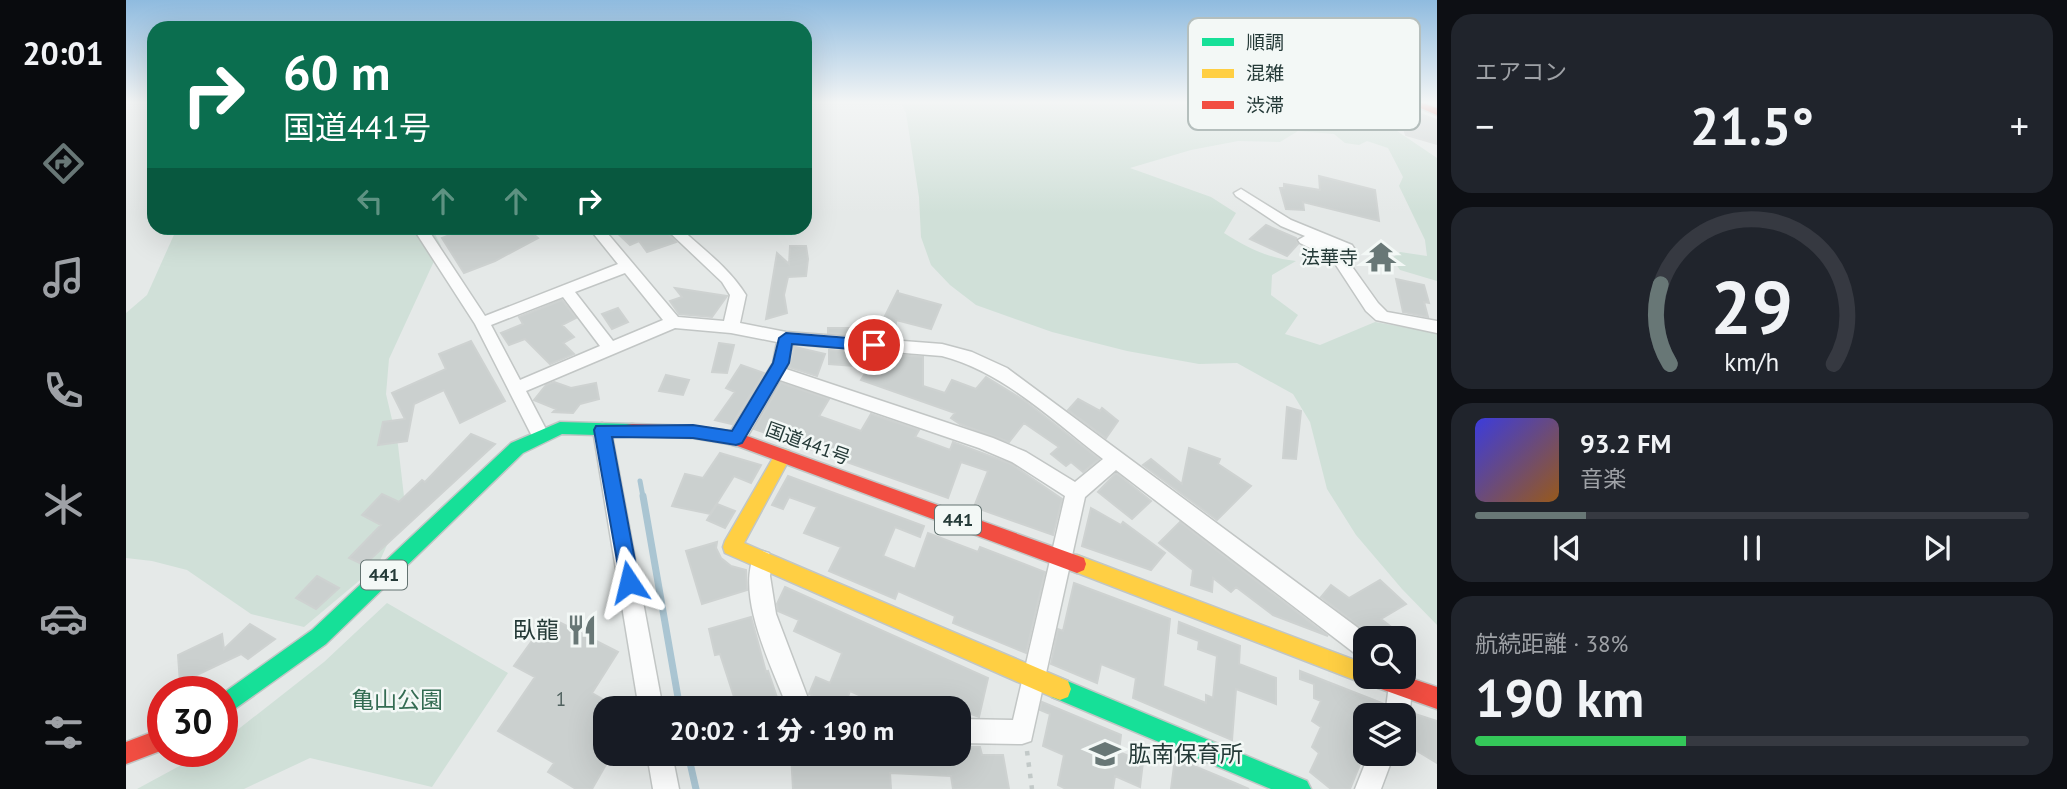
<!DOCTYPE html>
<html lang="ja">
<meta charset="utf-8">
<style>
body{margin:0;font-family:"PT Sans","Noto Sans JP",sans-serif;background:#20242c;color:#f1f3f6;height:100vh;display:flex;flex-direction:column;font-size:26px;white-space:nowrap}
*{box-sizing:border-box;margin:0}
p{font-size:23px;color:#9ea1a6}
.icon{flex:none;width:38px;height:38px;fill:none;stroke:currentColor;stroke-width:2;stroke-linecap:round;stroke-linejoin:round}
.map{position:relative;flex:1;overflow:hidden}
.sheet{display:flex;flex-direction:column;gap:14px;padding:14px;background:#0d0f14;width:630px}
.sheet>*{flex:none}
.top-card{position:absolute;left:21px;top:21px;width:665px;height:214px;border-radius:21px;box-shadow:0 7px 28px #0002;background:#0b6e4f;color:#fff;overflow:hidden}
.buttons{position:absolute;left:1227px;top:626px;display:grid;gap:14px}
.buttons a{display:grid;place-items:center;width:63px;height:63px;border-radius:14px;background:#171b24;box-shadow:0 7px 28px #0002;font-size:35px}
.speed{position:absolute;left:21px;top:676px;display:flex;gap:14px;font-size:35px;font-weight:700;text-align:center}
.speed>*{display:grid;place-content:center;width:91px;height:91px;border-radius:50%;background:#171b24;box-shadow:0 7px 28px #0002;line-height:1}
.speed .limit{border:10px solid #d22;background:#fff;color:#111}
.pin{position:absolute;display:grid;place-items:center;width:60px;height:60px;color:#fff;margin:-30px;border:4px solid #fff;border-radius:50%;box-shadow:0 2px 7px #0007}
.me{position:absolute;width:77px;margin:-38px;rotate:350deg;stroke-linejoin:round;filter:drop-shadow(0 0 5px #0008)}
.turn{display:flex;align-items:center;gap:24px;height:147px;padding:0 21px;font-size:32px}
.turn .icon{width:91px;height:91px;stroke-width:2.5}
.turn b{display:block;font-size:49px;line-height:60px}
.lanes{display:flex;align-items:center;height:66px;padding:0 21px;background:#0003;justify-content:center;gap:35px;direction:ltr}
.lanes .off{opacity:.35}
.big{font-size:52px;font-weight:800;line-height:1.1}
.sheet .card{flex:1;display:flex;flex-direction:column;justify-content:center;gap:10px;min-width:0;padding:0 24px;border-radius:21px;background:#20242c}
.sheet .dial{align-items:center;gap:0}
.dial svg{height:182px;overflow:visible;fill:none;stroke:#363941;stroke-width:7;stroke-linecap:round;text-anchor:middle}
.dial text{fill:#f1f3f6;stroke:none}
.song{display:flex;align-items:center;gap:21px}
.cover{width:84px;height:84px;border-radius:10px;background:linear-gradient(135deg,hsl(240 70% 55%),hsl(30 70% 35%))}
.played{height:7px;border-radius:4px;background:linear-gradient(90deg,#687776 20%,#363941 20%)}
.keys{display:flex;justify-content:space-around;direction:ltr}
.heat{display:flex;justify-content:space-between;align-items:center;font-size:38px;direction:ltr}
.charge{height:10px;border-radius:5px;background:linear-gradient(90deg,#34c759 38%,#363941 0)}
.trip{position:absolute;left:467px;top:696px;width:378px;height:70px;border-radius:21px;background:#171b24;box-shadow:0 7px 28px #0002;font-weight:800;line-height:70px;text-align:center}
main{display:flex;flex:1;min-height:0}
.menu{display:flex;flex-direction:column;width:126px;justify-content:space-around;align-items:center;background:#090b0e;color:#9ea1a6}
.menu .icon{width:49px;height:49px}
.menu .on{color:#687776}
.menu b{font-size:32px;color:#f1f3f6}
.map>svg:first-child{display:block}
</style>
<main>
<nav class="menu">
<b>20:01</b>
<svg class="icon on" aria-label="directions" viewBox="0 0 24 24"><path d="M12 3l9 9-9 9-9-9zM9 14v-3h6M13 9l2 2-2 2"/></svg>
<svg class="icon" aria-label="music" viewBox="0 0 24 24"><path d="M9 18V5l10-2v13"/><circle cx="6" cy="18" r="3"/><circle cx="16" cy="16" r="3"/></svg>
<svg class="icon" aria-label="phone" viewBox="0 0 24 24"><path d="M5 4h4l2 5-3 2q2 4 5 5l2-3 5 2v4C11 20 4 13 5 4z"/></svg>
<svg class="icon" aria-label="climate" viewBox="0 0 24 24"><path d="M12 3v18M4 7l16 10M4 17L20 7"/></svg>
<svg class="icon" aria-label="car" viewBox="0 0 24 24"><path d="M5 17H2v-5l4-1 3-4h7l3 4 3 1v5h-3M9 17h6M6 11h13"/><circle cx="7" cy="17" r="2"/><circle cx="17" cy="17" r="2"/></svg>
<svg class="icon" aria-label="filters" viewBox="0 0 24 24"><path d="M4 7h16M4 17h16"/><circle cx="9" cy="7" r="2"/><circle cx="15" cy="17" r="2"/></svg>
</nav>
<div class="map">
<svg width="1311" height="789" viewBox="0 0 1311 789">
<rect width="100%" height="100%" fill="#e5e9e8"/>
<path fill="#d0e0d8" d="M775,103H1253L1271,121V131L1311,158V281L1274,270L1266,258L1274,252L1301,256L1299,240L1273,186L1277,177L1262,148L1241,141L1233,145L1219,143L1208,134L1172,131L1154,142L1112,141L1065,150L1004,168L1085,197L1110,213L1098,233C1122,248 1141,258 1170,261L1146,275L1145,295L1172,315L1159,334L1194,345L1249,322L1311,333V625L1276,589L1230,535L1201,489L1184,422L1167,394L1111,363L1073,364L1001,351L926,332L850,305L824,285L805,265L795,237L793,197L780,113Z
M51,228H306L315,246L263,359L260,394L272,445L279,505L252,565L178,627L125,614L61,570L26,561L0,558V313L21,295Z
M261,603L382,673L306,787L184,758L118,789H11L81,751H96V742L198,662Z"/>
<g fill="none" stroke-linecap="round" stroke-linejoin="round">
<path stroke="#aac5d2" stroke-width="5" d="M514,481L517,497"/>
<path stroke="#aac5d2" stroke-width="7" d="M517,496L554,709
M562,754L570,789"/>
</g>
<path fill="#cbd0cf" stroke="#ced2d1" stroke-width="2" d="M1270,103H1275L1280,109L1311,120V144L1280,135Z
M1193,176L1249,190L1253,221L1177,202L1178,210L1160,209L1154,188H1158V184L1194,190Z
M1140,225L1170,238L1172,244L1161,256L1124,239Z
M325,228H400L412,238L369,261L338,273L316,238L329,233Z
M486,228H537L550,242L521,252L513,241L504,245Z
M664,246H680L682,259L680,276L662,277L658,295L661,313L640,319L651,253L663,264Z
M1270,279L1298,285L1303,303L1298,302L1302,317L1277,312Z
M549,288L601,296L586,317L553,314L544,301L556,297Z
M772,290V293L815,305L805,329L770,320L769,338L702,333V328H747L746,318H758Z
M436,300L450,318L436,325L448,337L437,343L448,354L424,364L399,339L383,345L375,333L397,324L393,317Z
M492,308L502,322L486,329L476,314Z
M345,341L379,401L334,423L318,390L288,404L281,441L252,445L257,422L279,419L266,393L320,369L313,354Z
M593,343L608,345L601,373L586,372Z
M669,347L699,354L691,376L663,367Z
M703,350L797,357V386L819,393L826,380L850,389L860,377L899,401L973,459L957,472L945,462L940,466L925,454L933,447L898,423L883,442L834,424L825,418L829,413L735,380L743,367L703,364Z
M615,365L638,373L606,424L589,420L609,392L600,388Z
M540,375L563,380L557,395L533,391Z
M428,382L445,388L470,383L473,399L454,404L447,413L427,412L430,409L408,400L420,385Z
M655,383L703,399L693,416L735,431L745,414L793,430L789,437L824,450L827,442L885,464L936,499L927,535L848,507L862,471L835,462L822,498L628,429Z
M952,399L974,411L976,408L992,421L980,438L942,410Z
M1161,407L1175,411L1170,459L1157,458Z
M345,434L369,444L238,565L223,558L255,525L236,515L256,494L273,502L296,480L299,482Z
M1063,448L1094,459L1092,464L1125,486L1091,520L1017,465L1025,459L1056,484Z
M594,453L635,465L625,483L608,476L584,514L546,506L559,474L577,478Z
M990,473L1025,501L1006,519L972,492Z
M662,476L798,526L794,537L769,527L757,556L789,569L802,533L852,552L854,547L919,572L900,653L827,623L829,616L772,591L769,599L703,571L715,547L678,533L691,507L663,497L657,509L646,505Z
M591,504L609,511L599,528L581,520Z
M965,508L995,525L997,522L1039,553L1025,570L956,546Z
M1054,522L1202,636L1147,615L1110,587L1105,592L1087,578L1086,592L1065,585L1067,570L1033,543Z
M591,542L590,548L595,558L605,566L620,570L621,590L576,604L560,551Z
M191,576L213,588L190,609L170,598Z
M1254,580L1280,604L1255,619L1281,639H1250L1195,597L1205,585L1223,598Z
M948,583L1044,619L1037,686L1080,703V695L1087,698L1091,656L1072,649L1073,641L1052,633L1053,622L1114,646L1113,664L1150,678V704L1110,689L1106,740L1007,698L1010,678L975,664L971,683L925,664L932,629L937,631Z
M659,587L862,678L853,717L809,701L806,709H780L758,698L755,705L724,691L718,709H715L683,694L690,677L704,683L716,653L668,631L673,620L652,611L651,604Z
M423,617L492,652L466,693L480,701V754H486L466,789H450L422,772L428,763L372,731L409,677L388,666Z
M625,617L640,672L642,671L654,706L645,709H622L620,703L611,706L594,654L589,655L583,629Z
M124,624L149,639L122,659L115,654L54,683L52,655L96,634L98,649Z
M1174,671L1258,704L1256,716H1239V752L1224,789H1205L1184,772L1193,753L1186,747L1195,727L1186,721L1195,701L1188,698V684L1174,679Z
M916,702L995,735L993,752L1017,762L1014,787L989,776L987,789H940L932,785L938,755L917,746L924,714L914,710Z
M1286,713L1311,721V763L1278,743Z
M833,747H854L856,755H877L883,789H827L825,776L764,773L765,789H667L665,754H833Z
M1049,758L1109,783L1123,789H1045Z"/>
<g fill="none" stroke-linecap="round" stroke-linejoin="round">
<g stroke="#c2c6c5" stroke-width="3">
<path id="street" d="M1115,189L1165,220L1226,245L1230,251L1228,254H1217L1252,303L1261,312L1311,321V333L1250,320L1240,311L1206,259L1174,243L1172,240L1179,236L1155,226L1110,196L1108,193Z
M287,228H301L359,316L492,264L463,228H477L552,317L598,321L604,295L596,282L539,228H554C577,249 603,268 620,295L614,323L660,332L816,344L846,352L881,368L1247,639H1239V658L1231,655L990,470L959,497L905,741L896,744L833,743V719L887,720L939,496L886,462L853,448L654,380L617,444L610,446L603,444L601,439L603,434L647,363L651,342L605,333L549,328L400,391L423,435L420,440L414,442L408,440L349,324ZM499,273L537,320L487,341L449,292ZM437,297L474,346L394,380L365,325ZM667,344L816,356C878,372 927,421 977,459L949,482L900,452L867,438L660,369Z
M476,423L482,425L485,430L537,709H513L467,430L470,425Z
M636,551L643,553L646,560L644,576L650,614L686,709H662C646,667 609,596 629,553Z
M1278,675L1281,677C1287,690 1286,714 1278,725V716H1259L1264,677H1278Z
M521,754H546L553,789H527Z
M1243,754H1268L1255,789H1229Z"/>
</g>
<g stroke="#c1c6c5" stroke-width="3">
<path id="fast" d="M434,422L506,424L512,425L514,430L512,435L506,436L436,434L397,453L200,644L96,718V694L186,630L385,443Z
M934,678L1181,781L1185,789H1145L926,697L923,689L926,681Z"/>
</g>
<g stroke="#c1c6c5" stroke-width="3">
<path id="slow" d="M657,449L663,451L665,456L618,543L942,681L945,689L942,697L934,700L926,697L599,553L597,547L599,541L651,451Z
M951,555L1239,664V677H1248L1246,681L1239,684L944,570L942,564L944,558Z"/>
</g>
<g stroke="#c1c6c5" stroke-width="3">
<path id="jam" d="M1283,103H1296L1311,108V115Z
M506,424L567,426L610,432L958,558L960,564L958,570L951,573L609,445L567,438L500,435L498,430L500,425Z
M1239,673V677L1278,676L1311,687V709L1241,684L1237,677Z
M37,728V750L0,764V742Z"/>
</g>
<path stroke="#c2c9c8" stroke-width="4.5" stroke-dasharray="4.5 7" stroke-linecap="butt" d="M901,751L906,789"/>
<use href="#street" fill="#fbfcfc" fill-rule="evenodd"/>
<use href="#fast" fill="#16e098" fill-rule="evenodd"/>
<use href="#slow" fill="#ffcf43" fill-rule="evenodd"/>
<use href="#jam" fill="#f24e42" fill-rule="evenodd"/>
</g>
<linearGradient id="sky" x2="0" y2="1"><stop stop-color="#8fbbdf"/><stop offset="0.48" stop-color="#f3f5f5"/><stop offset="1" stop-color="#f3f5f5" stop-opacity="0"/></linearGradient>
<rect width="1311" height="213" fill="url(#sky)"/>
<path fill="#1a73e8" stroke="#114b97" stroke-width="2" d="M660,333L748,340L756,345L748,351L666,344L663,363L616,443L610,445L567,438L486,437L513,582L510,589L503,591L496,589L468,430L470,426L567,425L606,431L647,363L653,338Z"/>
<defs>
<g id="temple-bare" transform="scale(2.415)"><path d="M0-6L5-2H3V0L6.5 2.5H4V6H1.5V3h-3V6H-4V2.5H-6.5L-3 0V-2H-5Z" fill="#687776" stroke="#f3f8f6" stroke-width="2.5" paint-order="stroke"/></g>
<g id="restaurant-bare" transform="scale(2.415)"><path d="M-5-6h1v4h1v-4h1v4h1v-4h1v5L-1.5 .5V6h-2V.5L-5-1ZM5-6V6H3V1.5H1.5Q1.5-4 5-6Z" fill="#687776" stroke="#f3f8f6" stroke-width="2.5" paint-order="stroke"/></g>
<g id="school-bare" transform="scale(2.415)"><path d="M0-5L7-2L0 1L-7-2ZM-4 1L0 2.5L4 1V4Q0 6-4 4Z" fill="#687776" stroke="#f3f8f6" stroke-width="2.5" paint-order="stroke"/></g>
</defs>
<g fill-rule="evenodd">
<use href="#temple-bare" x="1255" y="257"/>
<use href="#restaurant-bare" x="456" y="630"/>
<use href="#school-bare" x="979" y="754"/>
</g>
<g text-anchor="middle" stroke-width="5" stroke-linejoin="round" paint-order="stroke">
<g fill="#f3f8f6" stroke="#637371" stroke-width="2">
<rect x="809" y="505.5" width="46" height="29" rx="5"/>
<rect x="235" y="560.5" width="46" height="29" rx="5"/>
</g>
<g font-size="18" font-weight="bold" fill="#253a38">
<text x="832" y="526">441</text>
<text x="258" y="581">441</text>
</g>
<g font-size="19" fill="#253a38" stroke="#f3f8f6" text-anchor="end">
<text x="1232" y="264">法華寺</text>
</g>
<g font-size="19" fill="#253a38" stroke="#f3f8f6">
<text transform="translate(682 443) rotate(20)" y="7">国道441号</text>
</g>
<g font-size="19" fill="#4f605e">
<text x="435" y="706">1</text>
</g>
<g font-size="23" fill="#253a38" stroke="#f3f8f6" text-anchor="end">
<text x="433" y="638">臥龍</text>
<text x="1002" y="762" text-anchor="start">肱南保育所</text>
</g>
<g font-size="23" fill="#346c53" stroke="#f3f8f6">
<text x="271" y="708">亀山公園</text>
</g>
</g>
<rect x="1062" y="18" width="232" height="112" rx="10" fill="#f3f8f6" stroke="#b5bfbd" stroke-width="2"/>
<rect x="1076" y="38" width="32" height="8" fill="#16e098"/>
<rect x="1076" y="69" width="32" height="9" fill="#ffcf43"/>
<rect x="1076" y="101" width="32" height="8" fill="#f24e42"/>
<g font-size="19" fill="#253a38">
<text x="1120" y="49">順調</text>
<text x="1120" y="80">混雑</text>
<text x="1120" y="112">渋滞</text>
</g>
</svg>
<div class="buttons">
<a><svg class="icon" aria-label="search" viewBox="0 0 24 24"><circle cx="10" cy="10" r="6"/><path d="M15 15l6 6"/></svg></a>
<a><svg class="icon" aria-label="layers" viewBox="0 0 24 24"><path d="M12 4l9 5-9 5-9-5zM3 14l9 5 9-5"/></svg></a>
</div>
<div class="speed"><div class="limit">30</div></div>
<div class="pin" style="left:748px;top:345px;background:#d93025"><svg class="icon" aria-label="arrive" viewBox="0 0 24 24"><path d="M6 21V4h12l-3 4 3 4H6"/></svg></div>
<svg class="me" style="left:503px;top:582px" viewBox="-20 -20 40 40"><path d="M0-17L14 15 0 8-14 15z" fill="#1a73e8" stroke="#fff" stroke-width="4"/></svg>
<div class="trip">20:02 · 1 分 · 190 m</div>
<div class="top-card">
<div class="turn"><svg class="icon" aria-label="right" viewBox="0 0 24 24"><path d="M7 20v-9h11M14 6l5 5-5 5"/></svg><div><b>60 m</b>国道441号</div></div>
<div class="lanes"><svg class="icon off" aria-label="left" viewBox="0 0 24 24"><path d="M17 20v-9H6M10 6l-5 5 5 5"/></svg><svg class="icon off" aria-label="ahead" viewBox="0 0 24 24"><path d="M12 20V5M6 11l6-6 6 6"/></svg><svg class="icon off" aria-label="ahead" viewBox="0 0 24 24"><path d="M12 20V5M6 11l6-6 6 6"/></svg><svg class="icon" aria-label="right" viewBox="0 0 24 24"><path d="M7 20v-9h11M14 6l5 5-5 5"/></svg></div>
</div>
</div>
<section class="sheet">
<div class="card"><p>エアコン</p>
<div class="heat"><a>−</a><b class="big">21.5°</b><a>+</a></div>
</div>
<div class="card dial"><svg viewBox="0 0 100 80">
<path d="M14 69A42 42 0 1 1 86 69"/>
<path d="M14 69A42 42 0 0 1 10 34" stroke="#687776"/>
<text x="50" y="56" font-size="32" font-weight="700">29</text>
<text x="50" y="72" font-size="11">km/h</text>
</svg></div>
<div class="card">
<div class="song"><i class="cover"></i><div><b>93.2 FM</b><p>音楽</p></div></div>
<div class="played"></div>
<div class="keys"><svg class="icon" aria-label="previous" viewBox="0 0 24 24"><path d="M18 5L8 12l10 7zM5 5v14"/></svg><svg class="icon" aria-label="pause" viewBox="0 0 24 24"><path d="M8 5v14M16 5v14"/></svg><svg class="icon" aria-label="next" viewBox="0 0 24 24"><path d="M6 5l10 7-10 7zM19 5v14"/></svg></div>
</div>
<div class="card"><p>航続距離 · 38%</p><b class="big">190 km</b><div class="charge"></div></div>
</section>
</main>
